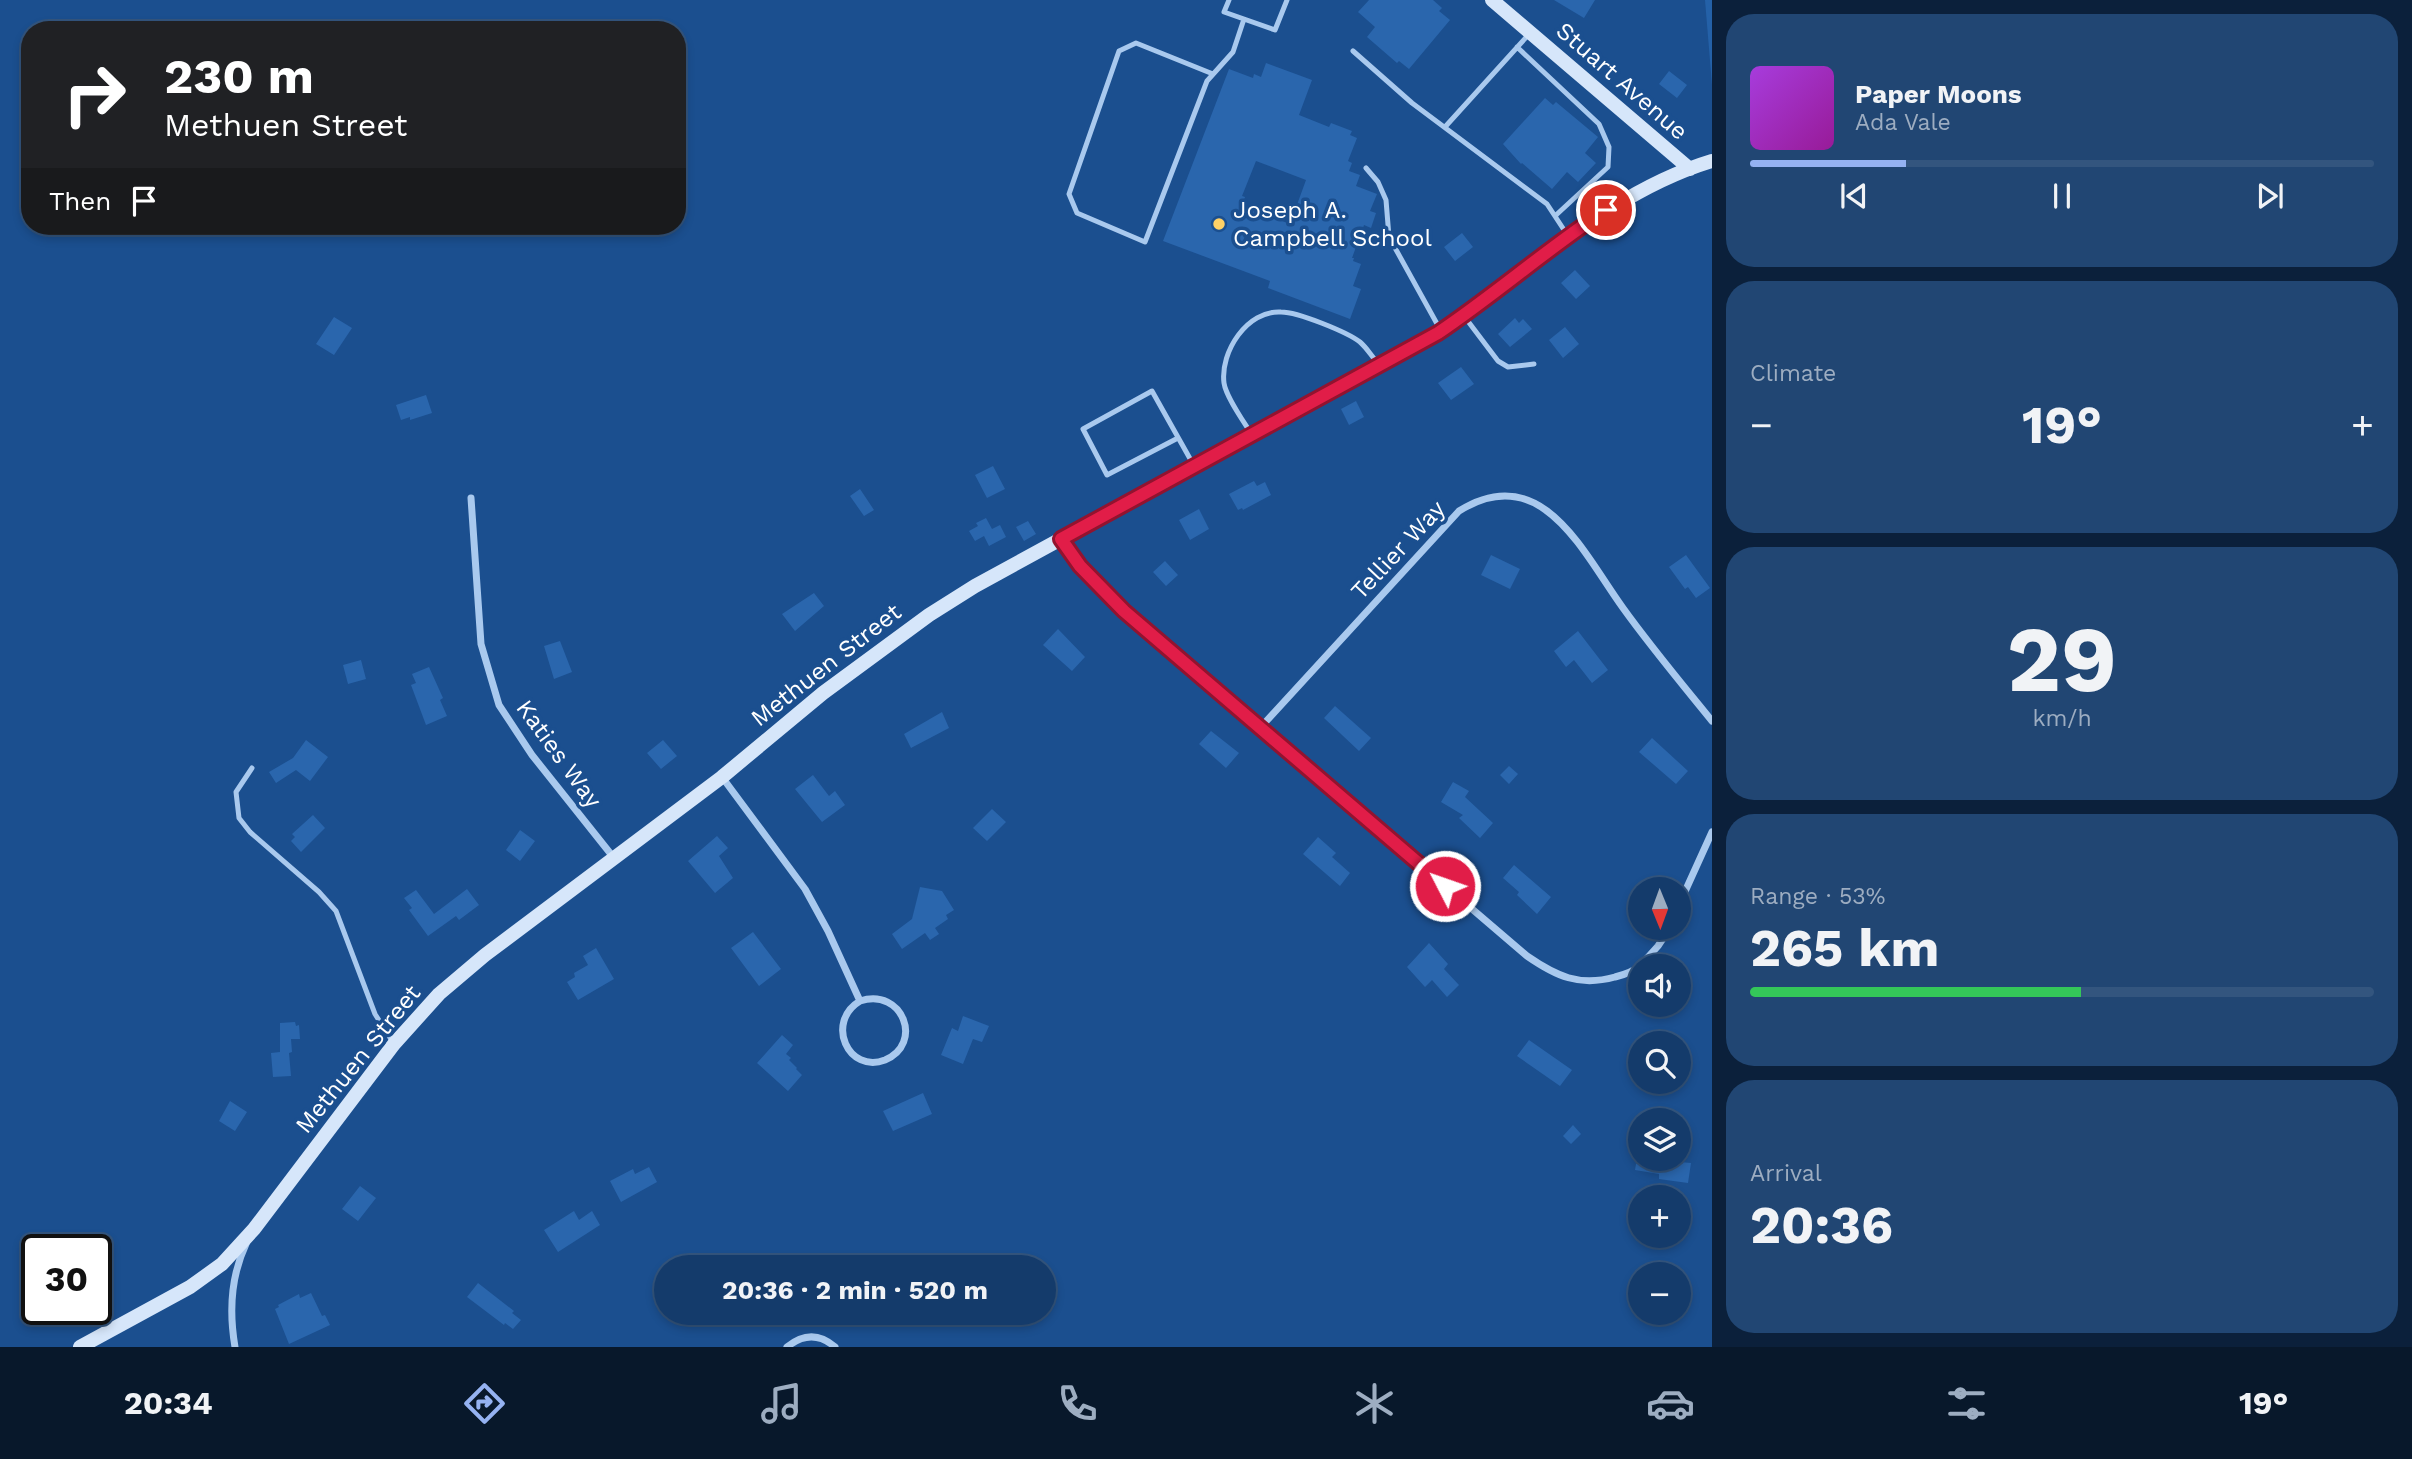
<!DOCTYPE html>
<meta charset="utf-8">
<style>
body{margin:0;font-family:"Work Sans",sans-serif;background:#214673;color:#f1f3f6;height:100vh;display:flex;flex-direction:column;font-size:26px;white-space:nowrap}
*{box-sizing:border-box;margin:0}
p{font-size:23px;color:#9dadc1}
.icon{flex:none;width:38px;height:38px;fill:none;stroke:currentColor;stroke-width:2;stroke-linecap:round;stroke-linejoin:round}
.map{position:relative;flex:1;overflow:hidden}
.details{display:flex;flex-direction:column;gap:14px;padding:14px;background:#0b203b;width:700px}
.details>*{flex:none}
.top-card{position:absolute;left:21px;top:21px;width:665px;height:214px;border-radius:28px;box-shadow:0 4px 10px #0003,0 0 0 2px #33557e;background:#202124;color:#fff;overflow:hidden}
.needle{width:46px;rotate:179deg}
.buttons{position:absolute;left:1628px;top:877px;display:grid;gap:14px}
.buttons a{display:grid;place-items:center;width:63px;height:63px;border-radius:50%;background:#143b6b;box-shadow:0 4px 10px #0003,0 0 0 2px #33557e;font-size:35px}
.speed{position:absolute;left:21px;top:1234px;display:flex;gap:14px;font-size:35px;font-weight:700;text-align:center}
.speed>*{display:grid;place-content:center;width:91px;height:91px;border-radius:50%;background:#143b6b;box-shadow:0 4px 10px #0003,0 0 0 2px #33557e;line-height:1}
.speed .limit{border:4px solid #111;border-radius:10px;background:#fff;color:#111}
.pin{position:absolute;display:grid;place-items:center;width:60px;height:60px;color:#fff;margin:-30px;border:4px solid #fff;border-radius:50%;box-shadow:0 2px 7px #0007}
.me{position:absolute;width:77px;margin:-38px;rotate:311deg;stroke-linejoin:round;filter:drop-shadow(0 0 5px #0008)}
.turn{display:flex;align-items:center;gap:24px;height:147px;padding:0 28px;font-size:32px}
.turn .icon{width:91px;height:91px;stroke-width:2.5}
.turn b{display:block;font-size:49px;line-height:60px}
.then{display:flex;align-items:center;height:66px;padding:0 28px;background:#0003;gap:14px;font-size:26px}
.big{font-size:52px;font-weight:700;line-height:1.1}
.details .widget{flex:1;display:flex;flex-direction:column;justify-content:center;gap:10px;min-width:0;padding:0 24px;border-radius:28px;background:#214673}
.details .dial{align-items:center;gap:0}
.dial b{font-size:91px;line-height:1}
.song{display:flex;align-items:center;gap:21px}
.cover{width:84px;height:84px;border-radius:10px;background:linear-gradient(135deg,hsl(280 70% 55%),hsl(300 70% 35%))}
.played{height:7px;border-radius:4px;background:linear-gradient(90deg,#95b2f1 25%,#33557e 25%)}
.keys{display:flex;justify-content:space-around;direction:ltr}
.heat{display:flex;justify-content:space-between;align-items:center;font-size:38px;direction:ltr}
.charge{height:10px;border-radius:5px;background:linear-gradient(90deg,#34c759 53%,#33557e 0)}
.trip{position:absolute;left:654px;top:1255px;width:402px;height:70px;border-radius:35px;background:#143b6b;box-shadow:0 4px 10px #0003,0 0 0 2px #33557e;font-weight:700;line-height:70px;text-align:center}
.menu{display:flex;height:112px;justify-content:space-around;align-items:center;background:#08182b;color:#9dadc1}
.menu .icon{width:49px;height:49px}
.menu .current{color:#95b2f1}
.menu b{font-size:32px;color:#f1f3f6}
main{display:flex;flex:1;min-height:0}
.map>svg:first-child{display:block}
</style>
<main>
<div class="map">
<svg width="1712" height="1347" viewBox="0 0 1712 1347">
<rect width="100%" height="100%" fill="#1b4f8f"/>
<path fill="#2461a8" d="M1705,0H1712V85Z"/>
<path fill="#2a66ad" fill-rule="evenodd" d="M1369,0H1433L1442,8L1439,11L1450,20L1409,69L1399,61L1397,63L1367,37L1375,27L1358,12Z
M1554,0H1595L1584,18Z
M1266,63L1312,80L1299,115L1329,127L1331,123L1352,131L1350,135L1357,138L1348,161L1352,163L1349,171L1360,175L1356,186L1377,194L1370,211L1376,213L1371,228L1364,225L1352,258H1354L1353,261L1361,264L1353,286L1361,289L1350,319L1268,288L1270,281L1163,241L1229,69L1253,78L1254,74L1261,77ZM1256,161L1306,180L1290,224L1242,206L1245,197L1242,196Z
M1669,71L1687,85L1677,98L1659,84Z
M1545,98L1553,105L1556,102L1598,137L1585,153L1596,163L1578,182L1567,172L1552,189L1522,163L1521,164L1503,144Z
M1462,233L1473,247L1455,261L1444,247Z
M1575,270L1590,286L1576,299L1561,283Z
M334,317L352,328L334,355L316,344Z
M1515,318L1519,323L1523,319L1532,329L1510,347L1498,334Z
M1565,327L1579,344L1563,358L1549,340Z
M1461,367L1474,384L1451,400L1438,383Z
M426,395L432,413L410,420V417L401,420L396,405Z
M1356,401L1364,417L1349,425L1341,409Z
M993,466L1005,489L987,498L975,475Z
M1254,481L1257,486L1265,482L1271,495L1243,510L1242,508L1238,510L1229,494Z
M860,489L874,510L864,516L850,496Z
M1199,509L1209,529L1190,540L1179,520Z
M986,518L992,529L1000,525L1006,537L989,546L984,536L975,541L969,531L978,526L976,523Z
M1028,521L1036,534L1024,541L1016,527Z
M1491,555L1520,569L1510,589L1481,575Z
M1686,555L1710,588L1696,598L1688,587L1685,589L1669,567Z
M1165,561L1178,575L1166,586L1153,572Z
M814,593L824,606L795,631L782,614Z
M1058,629L1085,657L1072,671L1043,645Z
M1578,631L1608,670L1592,683L1574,660L1566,667L1554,651Z
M560,641L572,672L554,679L544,646Z
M361,660L366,679L348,684L343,665Z
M429,667L443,698L440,700L447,716L426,725L411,685L416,683L412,674Z
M1335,706L1371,738L1359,751L1324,718Z
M942,712L949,728L911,748L904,734Z
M1211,731L1239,753L1226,768L1199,744Z
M1652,738L1688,771L1676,784L1639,752Z
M306,740L328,757L310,781L296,770L276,783L269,772L293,758Z
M663,740L677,756L661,769L647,753Z
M1509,766L1518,774L1509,784L1500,775Z
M813,775L829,796L835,791L845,805L822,822L795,789Z
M1453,782L1469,791L1465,797L1493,823L1480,838L1459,818L1463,815L1441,802Z
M992,809L1006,822L987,841L973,828Z
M313,815L325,828L301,852L291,841L295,837L292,834Z
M520,830L535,841L520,861L506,850Z
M717,836L728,848L719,856L733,878L715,893L688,861Z
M1318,837L1336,853L1332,857L1350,873L1340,886L1303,854Z
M1514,865L1551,897L1537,914L1517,895L1519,892L1503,878Z
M920,887L942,891L954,910L946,915L948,919L935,928L939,934L930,940L925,933L902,949L892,934L912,919Z
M467,889L479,905L459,920L456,916L428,936L409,910L412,908L404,898L416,890L434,914Z
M753,932L781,969L759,986L731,948Z
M1429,943L1448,964L1444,969L1459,985L1447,997L1432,980L1425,987L1407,967Z
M596,948L614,979L578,1000L567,982L575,977L574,973L588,965L583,956Z
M963,1016L989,1026L982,1042L973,1039L963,1064L941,1055L952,1028L958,1031Z
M295,1022L296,1026L299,1025L300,1039H291L292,1052L289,1053L291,1076L273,1077L271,1053L280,1052V1023Z
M782,1035L793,1045L786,1054L791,1058L789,1060L797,1068L796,1069L802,1075L788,1091L757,1063Z
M1529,1040L1572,1070L1560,1086L1517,1056Z
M923,1093L932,1114L893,1131L883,1111Z
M230,1101L247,1112L235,1131L219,1121Z
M1573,1125L1581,1134L1571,1144L1563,1136Z
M1637,1158H1680V1162L1691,1163L1688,1183L1659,1179V1174L1635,1170Z
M649,1167L657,1182L621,1202L610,1181L633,1169L635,1174Z
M360,1186L376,1198L358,1221L342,1209Z
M574,1211L579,1220L592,1211L600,1225L558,1252L544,1230Z
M478,1283L514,1311L512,1313L521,1320L513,1329L505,1323L504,1325L467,1297Z
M311,1293L322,1316L325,1315L330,1325L289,1344L275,1309L279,1307L278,1305L299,1294L300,1298Z"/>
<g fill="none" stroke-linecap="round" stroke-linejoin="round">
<path stroke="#a9c9ee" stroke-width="5" d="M1229,0L1224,12L1275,30L1287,0
M1517,47L1599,124L1609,147L1608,167L1555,216
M1353,51L1412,103L1547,204L1568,236
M1213,74L1136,43L1119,51L1069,194L1077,213L1145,242L1207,81L1233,52L1244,19
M1445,127L1530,33
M1366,168L1378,182L1386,200L1389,237L1441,331
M1464,316L1498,361L1508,367L1534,364
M1252,435C1244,422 1226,397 1224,383C1220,352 1247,310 1281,312C1298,312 1347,332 1360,342C1367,348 1372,357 1378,363
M1178,438L1107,475L1083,429L1152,391L1193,464
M252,768L236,792L239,818L250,832L319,892L336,911L375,1014L394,1044"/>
<path stroke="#a9c9ee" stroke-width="7" d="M471,498L481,644L499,705L532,755L614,858
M1061,539L1080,566L1124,611L1527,956C1556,976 1579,987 1615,977C1623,975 1633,972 1640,966
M1260,728L1459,511C1542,459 1583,553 1623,608C1651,647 1682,684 1712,721
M722,777L805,889L828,931L860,1001C825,1022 848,1074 885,1060C924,1044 903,987 860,1001
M1678,907L1712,832
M1640,966L1658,946L1670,928
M235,1347C229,1312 231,1276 246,1244
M787,1347C803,1334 819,1333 835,1347"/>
<path stroke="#d6e6fa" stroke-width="14" d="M1492,0L1690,169
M80,1347L190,1287L222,1264L254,1229L394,1044L439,994L485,955L722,777L823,693L929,615L975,586L1438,333C1529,274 1606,193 1712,161"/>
</g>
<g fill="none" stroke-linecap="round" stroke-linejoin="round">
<g stroke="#92132f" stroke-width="18">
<path id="route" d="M1445,886L1124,611L1080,566L1061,539L1438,333C1496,294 1548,248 1606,210"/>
</g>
<use href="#route" stroke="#e11d48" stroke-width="12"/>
</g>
<circle fill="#ffd166" stroke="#1b4f8f" stroke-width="2.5" cx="1219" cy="224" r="7"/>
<g text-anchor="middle" stroke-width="7" stroke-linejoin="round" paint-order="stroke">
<g font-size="24" fill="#fff" stroke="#1b4f8f">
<text transform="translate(1622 81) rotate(41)" y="8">Stuart Avenue</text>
<text transform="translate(1398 550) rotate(-47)" y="8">Tellier Way</text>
<text transform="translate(826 665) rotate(-38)" y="8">Methuen Street</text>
<text transform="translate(559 754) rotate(54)" y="8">Katies Way</text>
<text transform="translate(358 1059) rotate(-51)" y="8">Methuen Street</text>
</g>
<g font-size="24" fill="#fff" stroke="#1b4f8f" text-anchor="start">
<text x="1233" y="218">Joseph A.<tspan x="1233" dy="28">Campbell School</tspan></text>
</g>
</g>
</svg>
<div class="buttons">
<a><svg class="needle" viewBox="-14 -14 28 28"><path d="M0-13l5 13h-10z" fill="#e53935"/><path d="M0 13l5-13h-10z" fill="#9dadc1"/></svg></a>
<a><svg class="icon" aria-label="sound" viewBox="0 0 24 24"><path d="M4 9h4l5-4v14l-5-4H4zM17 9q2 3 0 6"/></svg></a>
<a><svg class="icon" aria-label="search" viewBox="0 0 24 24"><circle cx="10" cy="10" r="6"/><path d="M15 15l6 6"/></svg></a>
<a><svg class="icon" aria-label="layers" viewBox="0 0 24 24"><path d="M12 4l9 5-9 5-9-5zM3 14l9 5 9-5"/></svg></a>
<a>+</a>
<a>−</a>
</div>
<div class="speed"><div class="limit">30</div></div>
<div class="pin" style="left:1606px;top:210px;background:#d93025"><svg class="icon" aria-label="arrive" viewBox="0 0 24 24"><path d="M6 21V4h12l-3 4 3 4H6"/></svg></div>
<svg class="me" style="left:1445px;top:886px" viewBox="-20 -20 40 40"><circle r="17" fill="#e11d48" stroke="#fff" stroke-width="3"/><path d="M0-11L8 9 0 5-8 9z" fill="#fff"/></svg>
<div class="trip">20:36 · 2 min · 520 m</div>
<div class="top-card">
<div class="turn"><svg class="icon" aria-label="right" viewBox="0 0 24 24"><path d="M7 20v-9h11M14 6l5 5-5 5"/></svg><div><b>230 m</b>Methuen Street</div></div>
<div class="then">Then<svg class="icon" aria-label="arrive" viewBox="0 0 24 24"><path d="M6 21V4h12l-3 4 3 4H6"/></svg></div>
</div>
</div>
<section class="details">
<div class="widget">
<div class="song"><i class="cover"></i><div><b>Paper Moons</b><p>Ada Vale</p></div></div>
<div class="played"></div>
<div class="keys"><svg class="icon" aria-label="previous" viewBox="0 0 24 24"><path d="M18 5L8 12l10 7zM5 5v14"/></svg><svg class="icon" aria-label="pause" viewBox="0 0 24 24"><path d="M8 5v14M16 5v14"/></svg><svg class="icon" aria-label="next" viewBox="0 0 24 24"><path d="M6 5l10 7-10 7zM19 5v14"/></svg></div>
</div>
<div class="widget"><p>Climate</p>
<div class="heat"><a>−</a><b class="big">19°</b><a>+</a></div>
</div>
<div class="widget dial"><b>29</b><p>km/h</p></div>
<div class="widget"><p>Range · 53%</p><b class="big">265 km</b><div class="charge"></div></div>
<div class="widget"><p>Arrival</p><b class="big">20:36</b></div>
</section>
</main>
<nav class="menu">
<b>20:34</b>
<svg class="icon current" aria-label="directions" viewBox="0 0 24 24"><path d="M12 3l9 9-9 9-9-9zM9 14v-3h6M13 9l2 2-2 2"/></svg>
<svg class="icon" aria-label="music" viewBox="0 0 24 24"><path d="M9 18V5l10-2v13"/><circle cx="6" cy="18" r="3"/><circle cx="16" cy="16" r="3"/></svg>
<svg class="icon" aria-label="phone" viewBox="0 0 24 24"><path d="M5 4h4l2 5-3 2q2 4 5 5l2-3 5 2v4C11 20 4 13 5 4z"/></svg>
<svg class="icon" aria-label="climate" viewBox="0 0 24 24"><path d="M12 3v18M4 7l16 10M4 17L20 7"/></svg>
<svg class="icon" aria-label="car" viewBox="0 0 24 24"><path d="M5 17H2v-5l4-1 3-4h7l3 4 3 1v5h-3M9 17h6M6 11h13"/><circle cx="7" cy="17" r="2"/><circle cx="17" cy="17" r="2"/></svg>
<svg class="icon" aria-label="filters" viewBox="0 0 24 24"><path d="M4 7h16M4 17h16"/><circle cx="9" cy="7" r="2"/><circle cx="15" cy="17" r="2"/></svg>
<b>19°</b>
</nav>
